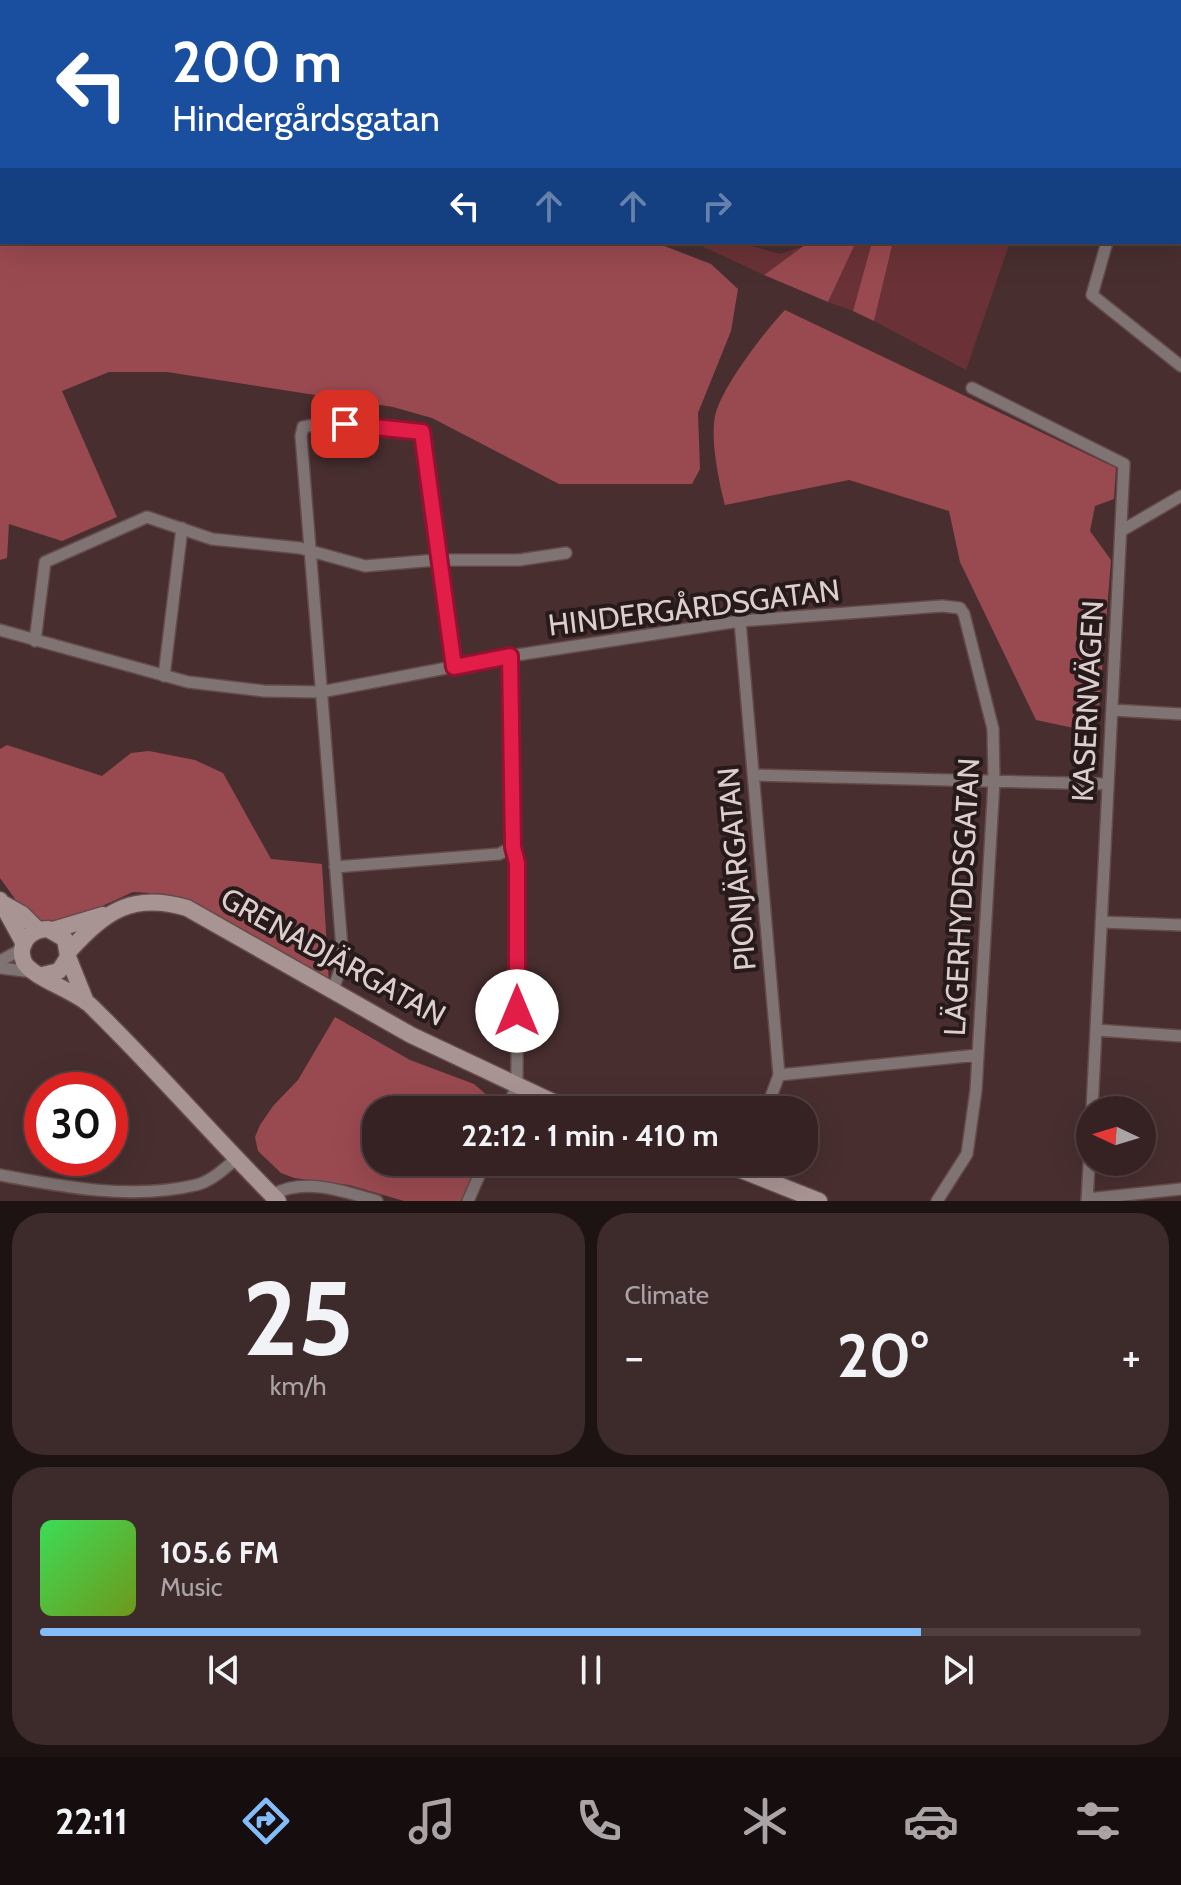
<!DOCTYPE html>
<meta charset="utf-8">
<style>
body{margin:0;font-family:Cabin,sans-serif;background:#3d2a2b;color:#f1f3f6;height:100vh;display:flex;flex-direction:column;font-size:30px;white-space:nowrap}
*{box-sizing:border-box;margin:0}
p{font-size:26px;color:#aaa4a6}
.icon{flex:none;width:44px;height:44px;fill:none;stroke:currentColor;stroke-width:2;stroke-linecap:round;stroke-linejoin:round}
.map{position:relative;height:1201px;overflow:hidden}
.drawer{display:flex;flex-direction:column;gap:12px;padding:12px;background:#1e1313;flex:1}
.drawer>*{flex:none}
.banner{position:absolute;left:0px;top:0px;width:1182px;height:244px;box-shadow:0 8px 32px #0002,0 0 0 2px #503f41;background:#1a4fa0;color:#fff;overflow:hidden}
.needle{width:52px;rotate:274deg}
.buttons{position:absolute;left:1076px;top:1096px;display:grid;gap:16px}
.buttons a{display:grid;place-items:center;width:80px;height:80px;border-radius:50%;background:#362223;box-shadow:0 8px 32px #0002,0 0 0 2px #503f41;font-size:40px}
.speed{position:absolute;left:24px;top:1072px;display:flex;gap:16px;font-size:40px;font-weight:700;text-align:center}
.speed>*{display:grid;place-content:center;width:104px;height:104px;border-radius:50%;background:#362223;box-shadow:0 8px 32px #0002,0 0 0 2px #503f41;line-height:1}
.speed .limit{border:12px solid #d22;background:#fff;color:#111}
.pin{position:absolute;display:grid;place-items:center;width:68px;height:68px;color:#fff;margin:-34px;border-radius:16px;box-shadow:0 4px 12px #0006}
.me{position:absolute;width:88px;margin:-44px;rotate:0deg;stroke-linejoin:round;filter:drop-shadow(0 0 6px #0008)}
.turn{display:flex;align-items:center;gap:28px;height:168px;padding:0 40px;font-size:36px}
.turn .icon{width:104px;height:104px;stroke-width:2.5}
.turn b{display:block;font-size:56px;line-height:68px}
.lanes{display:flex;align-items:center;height:76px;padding:0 40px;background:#0003;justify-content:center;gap:40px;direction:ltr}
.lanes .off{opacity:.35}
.big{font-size:60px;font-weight:700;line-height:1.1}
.drawer .widget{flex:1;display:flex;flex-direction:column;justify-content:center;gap:12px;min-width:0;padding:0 28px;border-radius:32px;background:#3d2a2b}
.drawer .dial{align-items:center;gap:0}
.dial b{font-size:104px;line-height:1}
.song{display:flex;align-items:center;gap:24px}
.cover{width:96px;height:96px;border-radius:12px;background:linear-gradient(135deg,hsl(130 70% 55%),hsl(80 70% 35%))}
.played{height:8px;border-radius:4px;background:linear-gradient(90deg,#84bcfb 80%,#503f41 80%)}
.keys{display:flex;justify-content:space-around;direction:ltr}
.heat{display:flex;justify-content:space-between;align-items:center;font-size:44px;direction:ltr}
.drawer .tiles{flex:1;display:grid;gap:12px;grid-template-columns:1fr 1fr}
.widget:last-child{grid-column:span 2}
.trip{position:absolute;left:362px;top:1096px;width:456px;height:80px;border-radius:32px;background:#362223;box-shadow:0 8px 32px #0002,0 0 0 2px #503f41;font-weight:700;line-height:80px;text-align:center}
.menu{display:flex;height:128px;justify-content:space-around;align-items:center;background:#160e0e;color:#aaa4a6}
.menu .icon{width:56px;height:56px}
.menu .selected{color:#84bcfb}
.menu b{font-size:36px;color:#f1f3f6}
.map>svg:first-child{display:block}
</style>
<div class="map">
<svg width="1181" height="1201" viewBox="0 0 1181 1201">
<rect width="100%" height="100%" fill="#482e2f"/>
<path fill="#6a3236" d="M82,0H911L908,2Z
M693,242H736L781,254L806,245L764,275Z
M856,242H872L853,311L828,302Z
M893,242H1010L966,370L874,321Z"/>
<path fill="#994a50" d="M0,45L2,242H654L711,264L738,289L731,331L698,413L700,469L692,484H559L432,418L393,407L167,372H109L62,391L117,517L62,541L9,524L7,558L0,560Z
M809,242H856L828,302L764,275Z
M872,242H893L874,321L853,311Z
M785,310L1116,468L1114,499L1095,506L1090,531L1111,560L1097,733L1036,720L960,562L949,511L849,480L725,505C719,482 709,435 716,412C725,383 764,332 785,310Z
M7,745L102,776L131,753L149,751L195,760L223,773L271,859L322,864L329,984L167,894L133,892L67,922L35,927L0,878V749Z
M335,1017L410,1060L474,1084L488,1096L494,1110H376V1162H478L462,1201H404L349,1185L294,1178L281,1173L258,1151L255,1137L260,1125L273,1106L298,1080Z"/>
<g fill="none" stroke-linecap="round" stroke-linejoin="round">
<g stroke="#634b4b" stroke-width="14">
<path id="street" d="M1174,2V0
M1180,138H1181
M1107,242L1092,295L1181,366
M972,388L1124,464L1092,1110
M1121,531L1181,496
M740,621L779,1075L766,1110
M0,630L188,682L264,691L321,692L510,656L740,621L942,606L960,608L964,614L993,729L994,781L976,1090L967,1154L937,1201
M35,641L45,562L147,517L212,539L300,548L365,566L436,560H519L566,553
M164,676L182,528
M1112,710L1181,714
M753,775L1108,784
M335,867L499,854L513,847L510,656
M1101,922L1181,925
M0,961L22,949
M0,968L33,972
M333,990L343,961L301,436L303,427L324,423L422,432L454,667
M1096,1030L1181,1036
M779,1075L978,1055
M506,1110L517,1086V863L513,847
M0,1175C63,1187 132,1200 196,1185C212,1181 225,1168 237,1158
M272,1195C304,1177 344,1191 377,1201
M1087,1199L1181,1189
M468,1201L485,1162
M1087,1201L1090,1148"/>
</g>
<g stroke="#634b4b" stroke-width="19">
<path id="secondary" d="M0,900L24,944
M4,904L22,914L38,930
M53,930L103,915
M69,951C106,911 132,892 187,908L411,1035L570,1110
M68,957L86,1002
M43,975L59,971L68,957L65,939L48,929C31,929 16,944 24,962C31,977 75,991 90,1005C155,1068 214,1137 278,1201
M721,1162L819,1201"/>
</g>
<use href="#street" stroke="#807373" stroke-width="11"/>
<use href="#secondary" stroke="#a99494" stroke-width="16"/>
</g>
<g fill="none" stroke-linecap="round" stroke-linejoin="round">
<g stroke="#92132f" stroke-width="20">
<path id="route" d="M345,424L422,432L454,667L510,656L513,847L517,863V1011"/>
</g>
<use href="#route" stroke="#e11d48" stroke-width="14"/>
</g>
<g text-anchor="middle" stroke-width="8" stroke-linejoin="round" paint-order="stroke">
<g font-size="30" fill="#decdcd" stroke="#261a1b">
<text transform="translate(694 608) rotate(-7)" y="10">HINDERGÅRDSGATAN</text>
<text transform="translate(1088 701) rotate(-87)" y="10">KASERNVÄGEN</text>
<text transform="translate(737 869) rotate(-95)" y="10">PIONJÄRGATAN</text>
<text transform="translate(962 897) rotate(-87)" y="10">LÄGERHYDDSGATAN</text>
<text transform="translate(333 957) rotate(29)" y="10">GRENADJÄRGATAN</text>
</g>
</g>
</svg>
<div class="buttons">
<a><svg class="needle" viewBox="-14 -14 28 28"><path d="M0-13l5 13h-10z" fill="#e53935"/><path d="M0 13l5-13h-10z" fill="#aaa4a6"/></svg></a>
</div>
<div class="speed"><div class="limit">30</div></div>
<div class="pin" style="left:345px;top:424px;background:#d93025"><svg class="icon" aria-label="arrive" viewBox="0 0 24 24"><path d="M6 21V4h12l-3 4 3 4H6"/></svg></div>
<svg class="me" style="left:517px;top:1011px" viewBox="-20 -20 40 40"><circle r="19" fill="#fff"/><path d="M0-13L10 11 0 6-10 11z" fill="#e11d48"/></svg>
<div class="trip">22:12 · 1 min · 410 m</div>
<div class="banner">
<div class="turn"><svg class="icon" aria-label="left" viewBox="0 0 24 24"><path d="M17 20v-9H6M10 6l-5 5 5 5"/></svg><div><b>200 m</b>Hindergårdsgatan</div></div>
<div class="lanes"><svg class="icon" aria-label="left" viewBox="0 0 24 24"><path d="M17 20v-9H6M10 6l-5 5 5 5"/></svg><svg class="icon off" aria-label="ahead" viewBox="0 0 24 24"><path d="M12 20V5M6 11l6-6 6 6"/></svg><svg class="icon off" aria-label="ahead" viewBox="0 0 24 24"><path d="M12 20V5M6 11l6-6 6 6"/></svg><svg class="icon off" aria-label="right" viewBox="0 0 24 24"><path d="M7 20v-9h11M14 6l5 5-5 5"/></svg></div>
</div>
</div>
<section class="drawer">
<div class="tiles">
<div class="widget dial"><b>25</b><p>km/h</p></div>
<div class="widget"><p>Climate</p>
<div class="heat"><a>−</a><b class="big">20°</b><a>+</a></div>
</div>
<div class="widget">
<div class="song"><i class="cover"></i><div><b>105.6 FM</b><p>Music</p></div></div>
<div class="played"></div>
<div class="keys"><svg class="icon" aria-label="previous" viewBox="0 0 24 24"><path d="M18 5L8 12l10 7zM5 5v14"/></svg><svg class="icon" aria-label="pause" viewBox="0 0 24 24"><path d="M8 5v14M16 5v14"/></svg><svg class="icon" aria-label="next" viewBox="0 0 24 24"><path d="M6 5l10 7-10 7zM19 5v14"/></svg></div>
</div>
</div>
</section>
<nav class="menu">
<b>22:11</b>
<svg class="icon selected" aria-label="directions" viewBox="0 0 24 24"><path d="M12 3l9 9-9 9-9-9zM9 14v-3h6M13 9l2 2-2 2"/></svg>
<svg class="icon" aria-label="music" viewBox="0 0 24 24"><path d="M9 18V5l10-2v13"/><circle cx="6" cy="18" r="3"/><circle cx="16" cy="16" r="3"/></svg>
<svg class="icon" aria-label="phone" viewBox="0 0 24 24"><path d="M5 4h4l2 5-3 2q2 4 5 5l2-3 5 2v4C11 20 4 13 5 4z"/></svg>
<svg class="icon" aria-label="climate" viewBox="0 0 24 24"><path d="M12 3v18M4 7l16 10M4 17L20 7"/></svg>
<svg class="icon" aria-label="car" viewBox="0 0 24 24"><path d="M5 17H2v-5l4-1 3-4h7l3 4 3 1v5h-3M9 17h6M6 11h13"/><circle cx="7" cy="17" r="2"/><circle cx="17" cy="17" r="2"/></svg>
<svg class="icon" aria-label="filters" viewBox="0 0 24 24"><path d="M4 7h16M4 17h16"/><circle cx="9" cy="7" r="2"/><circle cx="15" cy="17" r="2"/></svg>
</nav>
